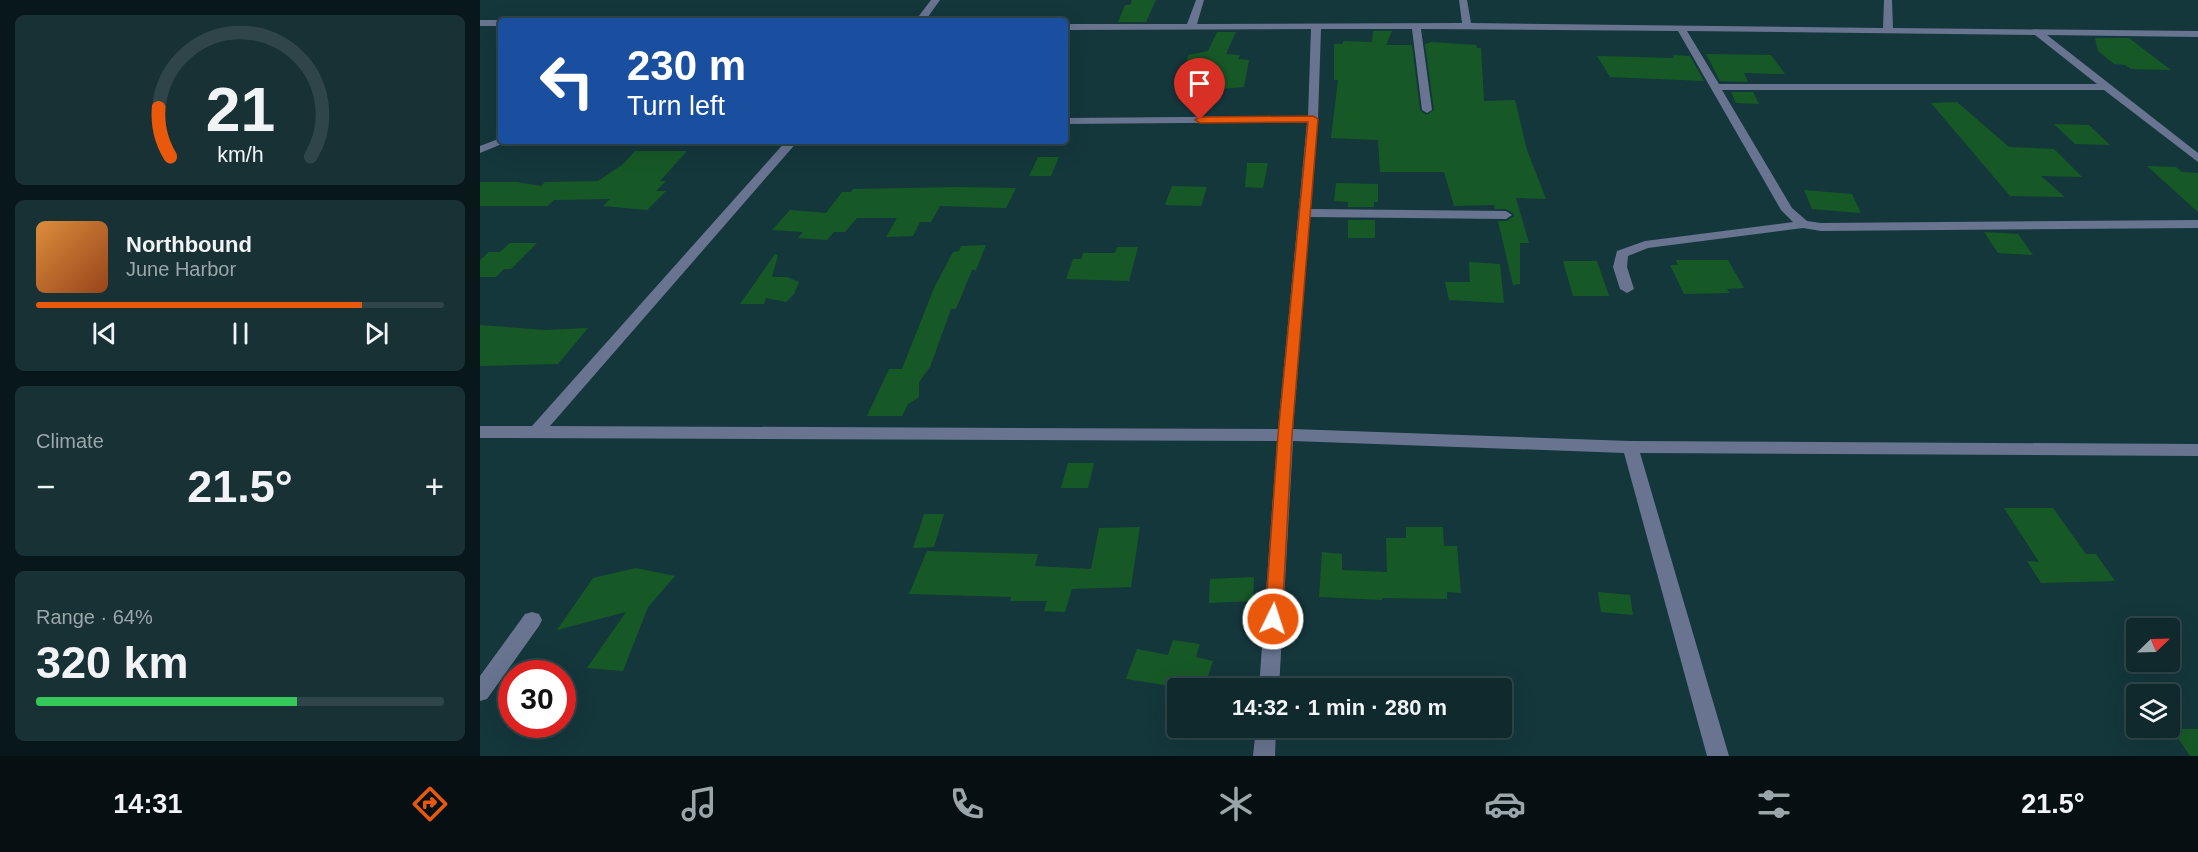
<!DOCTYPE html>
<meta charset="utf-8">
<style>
body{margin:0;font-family:Helvetica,sans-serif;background:#183135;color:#f1f3f6;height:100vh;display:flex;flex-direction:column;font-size:22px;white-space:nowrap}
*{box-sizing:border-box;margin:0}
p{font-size:20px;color:#9ba6aa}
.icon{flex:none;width:33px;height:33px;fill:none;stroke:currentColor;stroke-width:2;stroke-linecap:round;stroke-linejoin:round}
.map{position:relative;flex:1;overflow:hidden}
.sheet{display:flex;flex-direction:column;gap:15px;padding:15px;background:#081719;width:480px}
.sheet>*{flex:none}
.guide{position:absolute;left:18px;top:18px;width:570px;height:126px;border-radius:6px;box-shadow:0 6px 24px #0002,0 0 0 2px #2f4549;background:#1a4fa0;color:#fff;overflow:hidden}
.needle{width:39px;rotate:67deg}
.buttons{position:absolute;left:1646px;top:618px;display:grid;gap:12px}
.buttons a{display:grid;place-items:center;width:54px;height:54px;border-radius:6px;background:#0f292d;box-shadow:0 6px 24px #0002,0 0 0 2px #2f4549;font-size:30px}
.speed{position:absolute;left:18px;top:660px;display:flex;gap:12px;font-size:30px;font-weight:700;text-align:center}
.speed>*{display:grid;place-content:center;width:78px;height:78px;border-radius:50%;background:#0f292d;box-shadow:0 6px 24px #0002,0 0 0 2px #2f4549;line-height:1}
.speed .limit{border:9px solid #d22;background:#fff;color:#111}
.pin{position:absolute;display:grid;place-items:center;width:51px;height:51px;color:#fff;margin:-62px -26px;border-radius:50% 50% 50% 0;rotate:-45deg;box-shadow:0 0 6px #0007}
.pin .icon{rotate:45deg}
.me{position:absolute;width:66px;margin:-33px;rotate:4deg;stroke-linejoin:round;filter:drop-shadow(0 0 4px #0008)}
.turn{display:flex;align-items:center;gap:21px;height:126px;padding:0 30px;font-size:27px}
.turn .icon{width:78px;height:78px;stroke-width:2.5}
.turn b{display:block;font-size:42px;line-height:51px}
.big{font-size:45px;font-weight:700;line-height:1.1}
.sheet .card{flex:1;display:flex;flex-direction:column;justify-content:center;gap:9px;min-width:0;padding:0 21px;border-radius:9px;background:#183135}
.sheet .dial{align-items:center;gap:0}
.dial svg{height:156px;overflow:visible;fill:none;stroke:#2f4549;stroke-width:7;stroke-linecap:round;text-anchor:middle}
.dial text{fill:#f1f3f6;stroke:none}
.song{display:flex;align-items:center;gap:18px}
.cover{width:72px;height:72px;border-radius:9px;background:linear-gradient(135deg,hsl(30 70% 55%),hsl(20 70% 35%))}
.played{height:6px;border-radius:3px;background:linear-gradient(90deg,#ea580c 80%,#2f4549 80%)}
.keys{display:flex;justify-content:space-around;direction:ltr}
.heat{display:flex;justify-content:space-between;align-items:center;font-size:33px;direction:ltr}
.charge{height:9px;border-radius:4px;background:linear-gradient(90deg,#34c759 64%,#2f4549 0)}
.trip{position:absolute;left:687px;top:678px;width:345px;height:60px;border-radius:6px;background:#0f292d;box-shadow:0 6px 24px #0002,0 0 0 2px #2f4549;font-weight:700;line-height:60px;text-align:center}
.dock{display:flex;height:96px;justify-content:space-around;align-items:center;background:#061012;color:#9ba6aa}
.dock .icon{width:42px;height:42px}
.dock .on{color:#ea580c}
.dock b{font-size:27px;color:#f1f3f6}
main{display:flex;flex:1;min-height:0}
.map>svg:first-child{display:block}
</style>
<main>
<section class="sheet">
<div class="card dial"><svg viewBox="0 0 100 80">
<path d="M14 69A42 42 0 1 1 86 69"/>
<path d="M14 69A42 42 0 0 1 8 44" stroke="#ea580c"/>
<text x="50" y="56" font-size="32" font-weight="700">21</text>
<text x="50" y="72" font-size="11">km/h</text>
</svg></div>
<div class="card">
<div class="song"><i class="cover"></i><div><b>Northbound</b><p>June Harbor</p></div></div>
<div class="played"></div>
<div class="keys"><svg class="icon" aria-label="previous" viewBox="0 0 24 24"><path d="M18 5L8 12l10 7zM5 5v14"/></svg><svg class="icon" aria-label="pause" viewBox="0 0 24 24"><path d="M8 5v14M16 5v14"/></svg><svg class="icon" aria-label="next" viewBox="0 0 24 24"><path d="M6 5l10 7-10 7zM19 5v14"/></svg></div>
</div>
<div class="card"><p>Climate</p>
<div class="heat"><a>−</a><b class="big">21.5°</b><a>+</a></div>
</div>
<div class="card"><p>Range · 64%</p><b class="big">320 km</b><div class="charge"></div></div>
</section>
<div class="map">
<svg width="1718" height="756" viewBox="0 0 1718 756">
<rect width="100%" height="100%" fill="#14373c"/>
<path fill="#175926" d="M652,0H676L666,22H638L645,5H650Z
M893,31H912L906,45H932L940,110L946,115L954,110L945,44L951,42L996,45L997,48H1001L1004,101L1035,100L1047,150L1066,199L1036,198L1049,243H1040V284L1033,285L1018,221H1027L1034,216L1033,213L1026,209H1015L1014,205L974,206L964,172H900L898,140L851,138L858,80H854V44H863V41L892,42Z
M737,32H756L746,54L760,55L758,59L769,60L764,87L740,89L739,93L701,92L708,55L728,51Z
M1615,38H1649L1691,70L1651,69L1645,65L1634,64L1618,51Z
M1226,54L1291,55L1305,74L1264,73L1268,82L1240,81Z
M1193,55L1210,56L1224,81L1130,77L1117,56L1194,58Z
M1251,92H1273L1279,104L1256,103Z
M1477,102L1529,147L1574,149L1602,177L1561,176L1585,197L1530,196L1451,103Z
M1574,124L1609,125L1630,145L1595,144Z
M155,151H207L180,181H186L176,191H186L167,210L123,206L130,199L74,200L68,206H0V182H37L61,186L65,182L118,181L142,165Z
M558,157H579L571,176H549Z
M767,163H788L783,188L765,187Z
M1667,166L1696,167L1702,172L1718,173V212Z
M856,183L898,184V202H894V207H868V202L854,201Z
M692,186L727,187L721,206L685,205Z
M478,187L536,188L526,208L460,206L451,222H440L433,236L406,237L417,218H377L365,232H354L347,240L318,238L323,232L292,230L310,210L346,213L362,192H371L373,189Z
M1324,190L1372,194L1381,213L1332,209Z
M868,220H895V238H868Z
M1504,232L1538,234L1553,255L1518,253Z
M30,243H57L31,269H24L16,277H0V260L9,252H20Z
M506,245L496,270H492L476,309H471L450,367L439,382V397L428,404L422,416H387L409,369H422L454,288L473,252L479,251L481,246Z
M637,247H658L649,281L586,279L593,259H601L603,253H635Z
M295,254L298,255L292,277H307L319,282L314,294L306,302L286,298L284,304H260Z
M1196,260H1248L1264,288L1247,289L1250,293L1204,294L1190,265H1198Z
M1083,261H1117L1129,296H1093Z
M989,262L1020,264L1024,303L969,300L965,282H990Z
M0,325L65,330L108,328L78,364L0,366Z
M588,463H614L608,488H581Z
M1524,508H1573L1606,554H1616L1635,581L1561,583L1547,561L1559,562Z
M444,514H464L454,547L433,548Z
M660,527L651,587L592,589L585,612L564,611L567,601H530L531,597L429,594L447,551L558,554L555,566L611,569L619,528Z
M926,527H963L964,546H977L981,593L967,592V599L902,598V600L839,597L842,552L862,554V570L907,572L906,538H926Z
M156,568L195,576L168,607L143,671L107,668L146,612L77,630L113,578Z
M774,577L773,601L729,603L730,579Z
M1118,592L1150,595L1153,615L1121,612Z
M693,640L720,644L716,657L733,661L724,688H703L646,679L657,649L688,655Z
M1692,729H1718V756H1710Z"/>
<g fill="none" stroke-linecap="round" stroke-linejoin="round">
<path fill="#687490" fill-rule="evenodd" d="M451,0H460L445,21H435Z
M716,0H724L717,24L982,23L979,0H987L991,23L1403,28L1404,0H1412L1413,28L1718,31V37L1567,35L1718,153V162L1624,90H1242L1312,208L1327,221L1341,223L1718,220V228L1341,231L1323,228L1168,248L1148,256L1147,267L1154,289L1147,293L1140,289L1133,267L1137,251L1165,241L1313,222L1301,210L1198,31L941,29L952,110L947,113L942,110L932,29H841L838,119L831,209L1026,211L1032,215L1026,219L830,217L813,429L1150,441L1718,444V456L1160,453L1249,756H1227L1144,453L813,441L799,688H779L797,441L0,438V426H52L306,141H318L70,426L798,429L827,122L585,124V118L828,116L831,29L585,30V24H707ZM1207,31L1555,35L1617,84H1239Z
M0,20H21L24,21H21V26H0Z
M21,138V141H29L0,153V146Z
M52,612L59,614L62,620L59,626L7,699L0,701V676L45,614Z
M776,728H796L795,756H773Z"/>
</g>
<path fill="#ea580c" stroke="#983908" stroke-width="1.5" d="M833,116L838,119L812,435L802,619L799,625L793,627L787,625L785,619L798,435L828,122L720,123L715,120L720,117Z"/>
</svg>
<div class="buttons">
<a><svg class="needle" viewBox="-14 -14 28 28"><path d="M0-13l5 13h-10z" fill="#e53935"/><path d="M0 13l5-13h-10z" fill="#9ba6aa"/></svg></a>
<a><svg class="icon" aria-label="layers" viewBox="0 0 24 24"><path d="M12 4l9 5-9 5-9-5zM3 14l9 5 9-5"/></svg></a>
</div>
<div class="speed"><div class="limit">30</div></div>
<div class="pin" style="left:720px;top:120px;background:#d93025"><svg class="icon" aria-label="arrive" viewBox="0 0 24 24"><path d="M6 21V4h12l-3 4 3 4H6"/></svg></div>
<svg class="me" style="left:793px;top:619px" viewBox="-20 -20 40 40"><circle r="17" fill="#ea580c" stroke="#fff" stroke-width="3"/><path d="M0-11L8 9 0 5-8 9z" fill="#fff"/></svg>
<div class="trip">14:32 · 1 min · 280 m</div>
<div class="guide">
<div class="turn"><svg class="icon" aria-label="left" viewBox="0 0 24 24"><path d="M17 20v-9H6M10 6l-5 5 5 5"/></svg><div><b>230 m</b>Turn left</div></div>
</div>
</div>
</main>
<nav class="dock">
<b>14:31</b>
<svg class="icon on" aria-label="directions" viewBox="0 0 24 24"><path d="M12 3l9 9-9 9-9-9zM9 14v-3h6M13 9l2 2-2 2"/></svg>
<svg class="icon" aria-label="music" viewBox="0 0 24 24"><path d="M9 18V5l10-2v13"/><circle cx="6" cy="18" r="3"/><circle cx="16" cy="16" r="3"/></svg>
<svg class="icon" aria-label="phone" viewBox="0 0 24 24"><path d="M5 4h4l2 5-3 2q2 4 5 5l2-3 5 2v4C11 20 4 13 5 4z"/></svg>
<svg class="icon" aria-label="climate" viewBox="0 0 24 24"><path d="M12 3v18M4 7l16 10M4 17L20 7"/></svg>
<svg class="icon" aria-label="car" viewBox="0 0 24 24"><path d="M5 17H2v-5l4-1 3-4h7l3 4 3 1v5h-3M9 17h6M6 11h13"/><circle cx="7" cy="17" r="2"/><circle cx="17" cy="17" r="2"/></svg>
<svg class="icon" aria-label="filters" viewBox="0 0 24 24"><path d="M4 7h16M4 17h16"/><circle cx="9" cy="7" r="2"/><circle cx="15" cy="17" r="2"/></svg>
<b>21.5°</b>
</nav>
